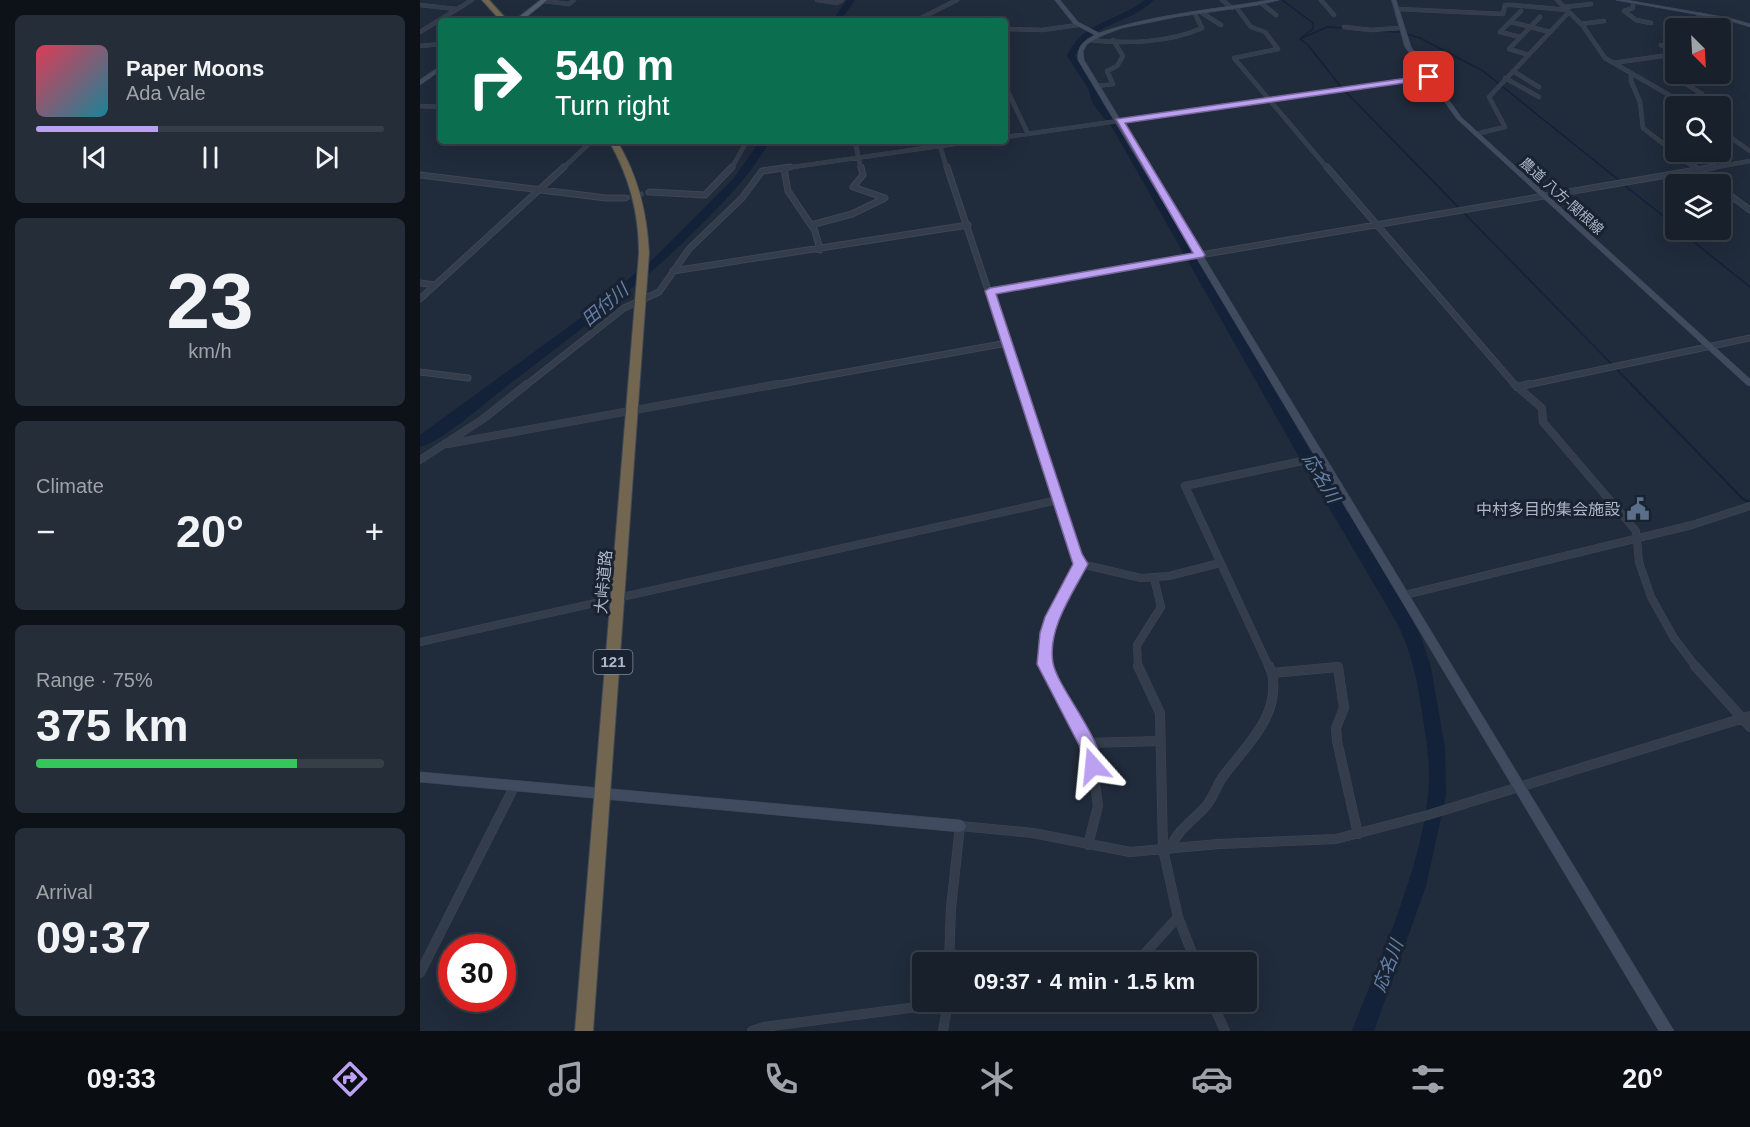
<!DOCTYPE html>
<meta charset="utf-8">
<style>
body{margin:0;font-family:Arial,"Noto Sans JP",sans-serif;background:#252d38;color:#f1f3f6;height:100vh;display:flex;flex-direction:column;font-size:22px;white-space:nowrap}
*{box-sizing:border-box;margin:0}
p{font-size:20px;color:#9fa3a9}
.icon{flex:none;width:33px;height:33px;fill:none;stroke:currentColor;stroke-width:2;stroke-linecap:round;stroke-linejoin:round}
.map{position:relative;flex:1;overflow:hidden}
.side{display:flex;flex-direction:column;gap:15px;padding:15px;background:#0d1218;width:420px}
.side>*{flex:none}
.hud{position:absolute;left:18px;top:18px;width:570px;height:126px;border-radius:6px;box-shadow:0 6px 24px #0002,0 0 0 2px #363e48;background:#0b6e4f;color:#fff;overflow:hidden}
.needle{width:39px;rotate:156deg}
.fabs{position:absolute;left:1245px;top:18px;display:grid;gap:12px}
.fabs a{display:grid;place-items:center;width:66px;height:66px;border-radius:6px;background:#18202c;box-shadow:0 6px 24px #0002,0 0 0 2px #363e48;font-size:30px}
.speed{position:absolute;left:18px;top:934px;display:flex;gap:12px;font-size:30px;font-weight:700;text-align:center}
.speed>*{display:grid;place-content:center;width:78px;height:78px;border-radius:50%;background:#18202c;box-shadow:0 6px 24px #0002,0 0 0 2px #363e48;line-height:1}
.speed .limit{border:9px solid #d22;background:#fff;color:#111}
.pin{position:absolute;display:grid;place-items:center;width:51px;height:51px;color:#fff;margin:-26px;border-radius:12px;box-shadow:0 3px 9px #0006}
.me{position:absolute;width:66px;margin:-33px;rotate:342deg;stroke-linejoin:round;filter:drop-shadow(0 0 4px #0008)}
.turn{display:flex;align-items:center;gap:21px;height:126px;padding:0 18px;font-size:27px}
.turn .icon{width:78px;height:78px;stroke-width:2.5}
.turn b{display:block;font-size:42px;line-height:51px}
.big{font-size:45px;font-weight:700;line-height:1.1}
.side .tile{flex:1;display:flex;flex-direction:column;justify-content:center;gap:9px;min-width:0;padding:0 21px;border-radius:9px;background:#252d38}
.side .dial{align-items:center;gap:0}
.dial b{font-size:78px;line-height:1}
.song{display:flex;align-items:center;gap:18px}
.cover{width:72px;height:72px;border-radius:9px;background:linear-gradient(135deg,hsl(350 70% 55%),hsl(190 70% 35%))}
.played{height:6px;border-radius:3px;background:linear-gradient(90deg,#bca0f2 35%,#363e48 35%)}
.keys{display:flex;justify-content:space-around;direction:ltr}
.heat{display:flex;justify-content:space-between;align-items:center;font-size:33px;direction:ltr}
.charge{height:9px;border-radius:4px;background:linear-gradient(90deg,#34c759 75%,#363e48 0)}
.trip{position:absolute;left:492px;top:952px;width:345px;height:60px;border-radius:6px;background:#18202c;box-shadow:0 6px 24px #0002,0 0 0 2px #363e48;font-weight:700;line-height:60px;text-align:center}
.tabs{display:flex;height:96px;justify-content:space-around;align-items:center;background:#0a0d12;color:#9fa3a9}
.tabs .icon{width:42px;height:42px}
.tabs .selected{color:#bca0f2}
.tabs b{font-size:27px;color:#f1f3f6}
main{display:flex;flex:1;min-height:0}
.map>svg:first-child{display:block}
</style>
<main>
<section class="side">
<div class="tile">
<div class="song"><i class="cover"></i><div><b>Paper Moons</b><p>Ada Vale</p></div></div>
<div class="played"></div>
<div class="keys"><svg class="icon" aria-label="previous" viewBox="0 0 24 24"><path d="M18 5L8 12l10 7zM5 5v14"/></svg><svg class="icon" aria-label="pause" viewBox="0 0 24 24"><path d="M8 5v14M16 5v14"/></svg><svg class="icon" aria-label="next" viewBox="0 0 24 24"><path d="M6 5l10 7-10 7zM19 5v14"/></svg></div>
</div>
<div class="tile dial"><b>23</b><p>km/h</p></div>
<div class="tile"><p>Climate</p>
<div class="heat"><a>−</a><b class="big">20°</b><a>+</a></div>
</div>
<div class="tile"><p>Range · 75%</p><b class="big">375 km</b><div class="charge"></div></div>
<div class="tile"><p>Arrival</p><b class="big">09:37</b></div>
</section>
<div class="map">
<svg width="1330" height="1031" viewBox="0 0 1330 1031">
<rect width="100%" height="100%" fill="#202b3b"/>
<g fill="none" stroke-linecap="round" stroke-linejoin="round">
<path stroke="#132139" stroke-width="1.5" d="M862,0L893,23V29L882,37
M954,31L980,32L1000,38L1063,71L1200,181
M880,39L888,45L921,87L1213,386
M880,39L907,27L924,28
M1204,185L1256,226
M1259,230L1330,287"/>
<path stroke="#132139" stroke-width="2" d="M1211,384L1323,499L1330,502"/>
<path fill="#132139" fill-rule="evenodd" d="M427,0H435L420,21H412Z
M725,0H734C711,24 669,23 655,56L678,88L683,104L702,128L888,447L989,613L1001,637L1011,668L1025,748L1026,795L1006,886L954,1031H932C960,958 1005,861 1009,783C1010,757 1005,731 1001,706C997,677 990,649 977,623L878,455L693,129L673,104L668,88L647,56C661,22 699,21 725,0Z
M340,141H350C332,173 307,199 281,225C220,287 150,337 82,390C61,406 24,440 0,447V435L154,323L233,259L314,178Z"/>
<path stroke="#354050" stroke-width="5" stroke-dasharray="5 2" stroke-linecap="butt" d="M205,198L230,192"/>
<g stroke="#3d4655" stroke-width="4.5">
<path id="street-far3" d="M397,0L417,3L422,0
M802,0L812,8
M901,0L914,15
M1137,0L1163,26L1185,58L1268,106
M123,1L149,4L154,0
M841,3L856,15
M1213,3V8L1204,11L1216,20L1231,23
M0,5L36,9
M816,7L831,27L845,32L858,49L814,58L908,169
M1145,7L1171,4
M978,9L1083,14L1085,5H1092L1148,10
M782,13L801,25
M495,21L537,0
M1091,22L1130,32
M1161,24L1184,21
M924,27L951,30L981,28
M1273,28L1270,20L1277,19L1280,14
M585,29L622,30L658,25
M0,32L52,0
M1245,33L1256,35
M1100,37L1080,32L1101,11
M669,40C705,44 749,43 782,28L775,14
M1241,45L1256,52
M0,46L21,44
M1109,55L1089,49L1120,17
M1193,63L1256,54
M1093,71L1119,87
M1211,74V81L1220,102L1223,128L1276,169
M1085,78L1119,97
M585,85L608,134
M677,86L693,84L687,71L697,66L703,56L693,40
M1260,101L1282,94L1263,82L1274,79
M0,106L21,107
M1300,130L1330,151
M1056,134L1085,127L1069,97L1149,12
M585,137L1009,77
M435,141L441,169
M520,146L527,169
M142,169L172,141
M311,169L327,141
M359,169L555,141
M1286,169L1330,161"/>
</g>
<g stroke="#3d4655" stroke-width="7">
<path id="street-far2" d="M527,167L600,386
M907,167L1096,386
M1274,167L1296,184
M364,168L368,191L395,231L400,250
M0,175L186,198H205
M1300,188L1330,210
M230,192L285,195L312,167
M391,225L432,214L465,198L433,187L443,175L441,167
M253,271L548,225
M0,283L15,285
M570,291L1294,167
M0,299L144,167
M0,372L48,378
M105,386L204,308L239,292L269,249L322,198L342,171L370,167
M349,386L587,343
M1102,386L1330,338"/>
</g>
<g stroke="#3d4655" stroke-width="8">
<path id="street-far1" d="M599,384L656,556L661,564L721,578L749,576L800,563
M1094,384L1122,408L1123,422L1216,531L1219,562L1231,597L1254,638L1276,667
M1097,387L1109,384
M28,444L358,384
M0,460L63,419L107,384
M985,595L1272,525L1330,506
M0,642L638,500
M627,667C616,637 647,590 661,564
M718,667L717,645L741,607L734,578
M849,667L765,486L901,457
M914,667H918"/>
</g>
<g stroke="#3d4655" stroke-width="10">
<path id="street" d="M626,666L671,755L678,806L668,845
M718,666L740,713L743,849L758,917L776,963
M849,666L852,673L918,667L924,708L916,728L917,741L938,834
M1275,666L1330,727
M666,743L740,741
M750,849C757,830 773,821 786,806C793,798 796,787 802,778C825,746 861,717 852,673
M529,963L531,908L540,826L613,833L710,852L799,844L916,839L1008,815L1330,716
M716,963L758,917
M0,973L95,785
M792,1002L805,1031
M332,1031L344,1027L528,1003
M523,1031L528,1002"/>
</g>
<g stroke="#3d4655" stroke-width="1">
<path id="secondary" d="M635,0H640L658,22L679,33C734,14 792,10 849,0H859L838,5L756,17L702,28L681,36L667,44L663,51L664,60L1254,1031H1239L658,60C657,45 664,41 675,35L654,24Z
M972,0H976L991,47L1041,117L1330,379V386L1327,385L1037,119L985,47Z
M1196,0H1206L1309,18L1330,24V27L1308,20Z
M21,66V70L0,85V80Z
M0,772L540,820L544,822L546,826L544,830L540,832L0,782Z"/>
</g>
<g stroke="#3d4655" stroke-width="2">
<path id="primary" d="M121,0H127L101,21H94Z"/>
</g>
<g stroke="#3e4756" stroke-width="2">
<path id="highway" d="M62,0H69L88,21H81Z
M189,141H197C218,176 227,212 229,253L173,1031H155L219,253C219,212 209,176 189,141Z"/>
</g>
<use href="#street-far3" stroke="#343d4b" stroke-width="4"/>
<use href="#street-far2" stroke="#343d4b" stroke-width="5"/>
<use href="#street-far1" stroke="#343d4b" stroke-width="7"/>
<use href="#street" stroke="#343d4b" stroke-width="9"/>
<use href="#secondary" fill="#414b5f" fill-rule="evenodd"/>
<use href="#primary" fill="#515c6c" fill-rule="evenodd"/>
<use href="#highway" fill="#726650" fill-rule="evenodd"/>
</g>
<path fill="#bca0f2" stroke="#7a689d" stroke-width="1.5" d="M1009,75L1012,79L705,123L785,255L783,257L576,294L662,554L668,564C653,593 627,629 633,663C638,690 690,746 679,772L673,775L667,772L659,745L617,664L620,633L625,617L653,564L565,291L570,288L773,253L696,119Z"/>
<defs>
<g id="civic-bare" transform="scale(1.8)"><path d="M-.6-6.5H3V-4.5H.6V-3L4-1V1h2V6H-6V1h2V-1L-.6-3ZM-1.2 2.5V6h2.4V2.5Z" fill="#5c6f8a" stroke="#192230" stroke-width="2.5" paint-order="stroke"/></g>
</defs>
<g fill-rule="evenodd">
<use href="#civic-bare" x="1218" y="509"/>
</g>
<g text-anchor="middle" stroke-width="6" stroke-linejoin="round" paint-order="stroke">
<g font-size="14" fill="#aeb7c8" stroke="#192230">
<text transform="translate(1142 196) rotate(42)" y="5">農道 八方-関根線</text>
</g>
<rect fill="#192230" stroke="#818a9a" stroke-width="1.5" x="173.5" y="650" width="39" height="24" rx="4.5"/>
<g font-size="15" font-weight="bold" fill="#aeb7c8">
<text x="193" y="667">121</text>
</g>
<g font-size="16" fill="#aeb7c8" stroke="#192230" text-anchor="end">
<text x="1200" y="515">中村多目的集会施設</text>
</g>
<g font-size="16" fill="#aeb7c8" stroke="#192230">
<text transform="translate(183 582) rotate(-85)" y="6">大峠道路</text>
</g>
<g font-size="18" font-style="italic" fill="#6480aa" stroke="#192230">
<text transform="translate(185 305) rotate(-40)" y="6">田付川</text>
<text transform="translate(901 478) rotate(59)" y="6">応名川</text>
<text transform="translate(968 966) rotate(-69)" y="6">応名川</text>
</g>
</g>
</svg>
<div class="fabs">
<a><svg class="needle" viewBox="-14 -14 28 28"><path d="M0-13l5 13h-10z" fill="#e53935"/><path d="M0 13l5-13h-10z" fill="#9fa3a9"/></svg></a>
<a><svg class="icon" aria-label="search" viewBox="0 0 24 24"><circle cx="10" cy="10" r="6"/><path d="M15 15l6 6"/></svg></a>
<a><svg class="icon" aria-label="layers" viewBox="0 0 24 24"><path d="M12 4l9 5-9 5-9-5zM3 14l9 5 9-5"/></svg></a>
</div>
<div class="speed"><div class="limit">30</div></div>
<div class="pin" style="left:1009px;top:77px;background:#d93025"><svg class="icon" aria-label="arrive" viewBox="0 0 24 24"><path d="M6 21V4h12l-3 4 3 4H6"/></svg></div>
<svg class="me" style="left:673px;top:766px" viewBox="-20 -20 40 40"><path d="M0-17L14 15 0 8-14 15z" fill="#bca0f2" stroke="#fff" stroke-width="4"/></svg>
<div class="trip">09:37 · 4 min · 1.5 km</div>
<div class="hud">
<div class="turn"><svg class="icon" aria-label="right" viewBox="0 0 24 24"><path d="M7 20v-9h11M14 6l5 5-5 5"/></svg><div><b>540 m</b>Turn right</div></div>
</div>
</div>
</main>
<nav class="tabs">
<b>09:33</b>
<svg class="icon selected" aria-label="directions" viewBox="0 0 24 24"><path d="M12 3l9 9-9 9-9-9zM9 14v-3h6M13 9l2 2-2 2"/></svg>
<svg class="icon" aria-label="music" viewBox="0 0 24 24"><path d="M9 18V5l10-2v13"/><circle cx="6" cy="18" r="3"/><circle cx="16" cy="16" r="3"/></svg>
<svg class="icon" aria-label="phone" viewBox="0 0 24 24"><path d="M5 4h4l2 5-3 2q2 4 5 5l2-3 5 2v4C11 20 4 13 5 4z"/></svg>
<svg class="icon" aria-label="climate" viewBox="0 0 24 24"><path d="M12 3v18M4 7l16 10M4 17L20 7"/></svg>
<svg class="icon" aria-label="car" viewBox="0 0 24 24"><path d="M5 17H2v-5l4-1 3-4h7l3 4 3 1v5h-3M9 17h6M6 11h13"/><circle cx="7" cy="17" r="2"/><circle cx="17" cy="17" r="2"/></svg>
<svg class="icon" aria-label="filters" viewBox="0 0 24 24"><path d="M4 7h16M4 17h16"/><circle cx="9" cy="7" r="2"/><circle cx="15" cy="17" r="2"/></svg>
<b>20°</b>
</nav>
